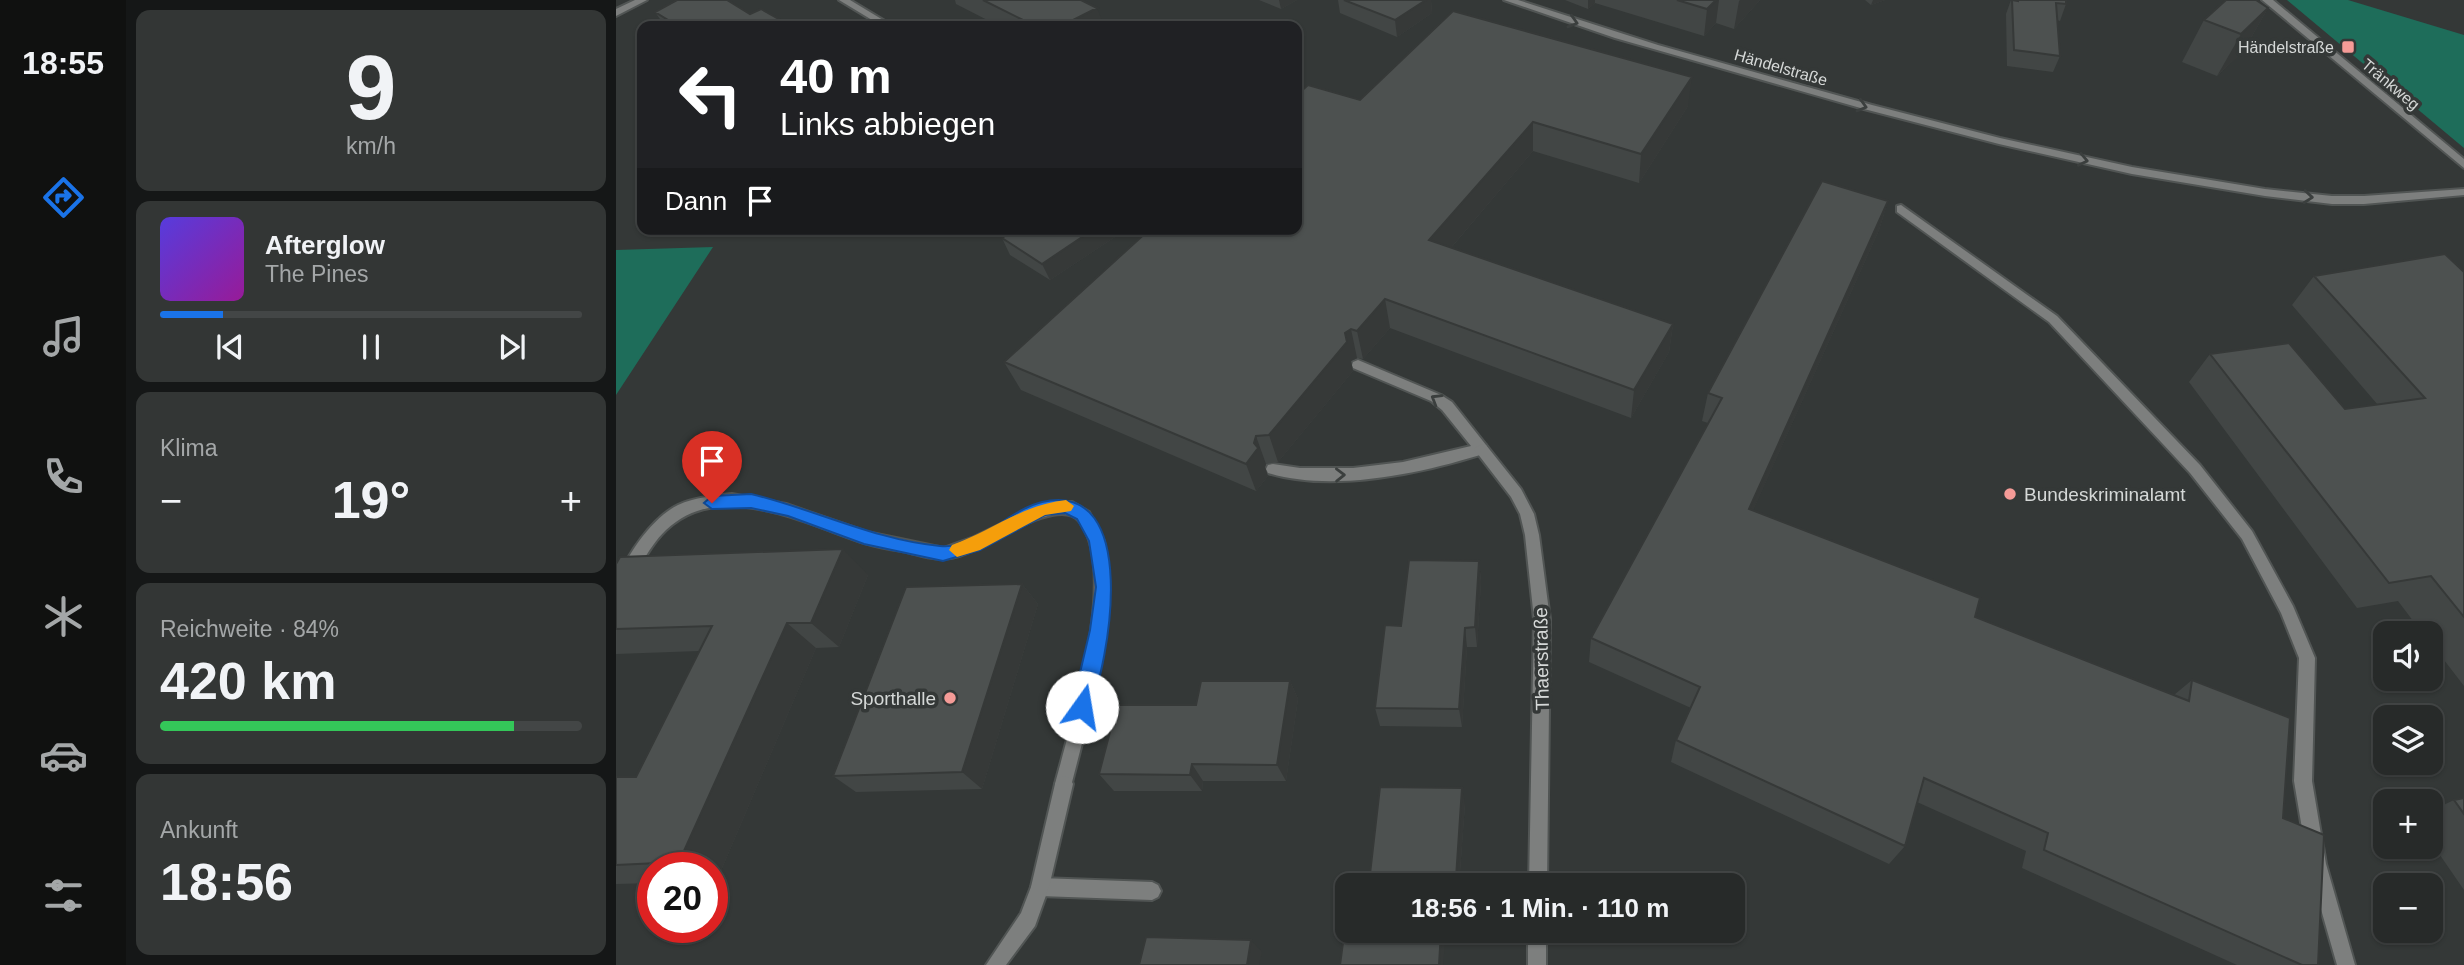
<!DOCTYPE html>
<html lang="de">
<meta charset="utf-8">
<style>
body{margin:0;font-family:Arial,sans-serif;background:#333635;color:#f1f3f6;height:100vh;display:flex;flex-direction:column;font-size:26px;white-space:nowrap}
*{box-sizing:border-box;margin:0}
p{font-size:23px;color:#a4a7a8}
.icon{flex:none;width:38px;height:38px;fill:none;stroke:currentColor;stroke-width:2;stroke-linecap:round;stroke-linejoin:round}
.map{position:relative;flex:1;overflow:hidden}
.sheet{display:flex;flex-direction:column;gap:10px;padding:10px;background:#151717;width:490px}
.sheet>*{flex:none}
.hud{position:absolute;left:21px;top:21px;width:665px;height:214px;border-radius:14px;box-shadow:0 2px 5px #0004,0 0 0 2px #434646;background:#202124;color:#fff;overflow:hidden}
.tools{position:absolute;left:1757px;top:621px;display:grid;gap:14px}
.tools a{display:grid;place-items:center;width:70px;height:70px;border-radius:14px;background:#272a29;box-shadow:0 2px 5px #0004,0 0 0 2px #434646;font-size:35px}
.speed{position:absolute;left:21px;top:852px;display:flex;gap:14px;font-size:35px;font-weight:700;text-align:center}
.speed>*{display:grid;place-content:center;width:91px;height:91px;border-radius:50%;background:#272a29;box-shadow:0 2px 5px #0004,0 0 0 2px #434646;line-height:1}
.speed .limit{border:10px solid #d22;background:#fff;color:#111}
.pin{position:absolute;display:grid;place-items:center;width:60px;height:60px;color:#fff;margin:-72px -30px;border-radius:50% 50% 50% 0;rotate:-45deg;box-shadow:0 0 7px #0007}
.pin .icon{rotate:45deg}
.me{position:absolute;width:77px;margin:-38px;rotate:13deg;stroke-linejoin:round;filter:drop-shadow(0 0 5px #0008)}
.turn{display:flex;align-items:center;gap:24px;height:147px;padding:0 28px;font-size:32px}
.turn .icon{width:91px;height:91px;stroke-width:2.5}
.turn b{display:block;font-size:49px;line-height:60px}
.then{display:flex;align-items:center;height:66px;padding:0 28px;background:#0003;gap:14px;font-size:26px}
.big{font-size:52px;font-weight:700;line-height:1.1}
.sheet .widget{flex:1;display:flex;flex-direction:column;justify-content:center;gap:10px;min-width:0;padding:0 24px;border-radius:14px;background:#333635}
.sheet .dial{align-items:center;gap:0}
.dial b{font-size:91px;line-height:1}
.song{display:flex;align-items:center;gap:21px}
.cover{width:84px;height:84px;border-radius:10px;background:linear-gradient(135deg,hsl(250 70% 55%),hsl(300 70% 35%))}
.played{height:7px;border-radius:4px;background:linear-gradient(90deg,#1a73e8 15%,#434646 15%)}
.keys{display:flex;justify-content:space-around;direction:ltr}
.heat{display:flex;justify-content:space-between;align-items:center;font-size:38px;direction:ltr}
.charge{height:10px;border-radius:5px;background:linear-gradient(90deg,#34c759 84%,#434646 0)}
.trip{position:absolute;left:719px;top:873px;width:410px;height:70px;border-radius:14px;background:#272a29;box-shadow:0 2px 5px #0004,0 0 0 2px #434646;font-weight:700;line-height:70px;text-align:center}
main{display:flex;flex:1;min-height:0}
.tab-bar{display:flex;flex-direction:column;width:126px;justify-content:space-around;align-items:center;background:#101110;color:#a4a7a8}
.tab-bar .icon{width:49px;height:49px}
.tab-bar .on{color:#1a73e8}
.tab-bar b{font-size:32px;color:#f1f3f6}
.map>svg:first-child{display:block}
</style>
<main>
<nav class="tab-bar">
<b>18:55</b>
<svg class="icon on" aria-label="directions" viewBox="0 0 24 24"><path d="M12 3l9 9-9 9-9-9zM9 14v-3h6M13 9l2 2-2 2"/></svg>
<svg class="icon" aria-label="music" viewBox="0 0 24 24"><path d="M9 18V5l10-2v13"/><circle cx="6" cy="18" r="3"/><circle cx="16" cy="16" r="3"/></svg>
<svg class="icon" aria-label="phone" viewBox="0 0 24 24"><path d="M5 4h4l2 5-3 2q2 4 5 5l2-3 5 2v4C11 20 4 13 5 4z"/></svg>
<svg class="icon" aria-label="climate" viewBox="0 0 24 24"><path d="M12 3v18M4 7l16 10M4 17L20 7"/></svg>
<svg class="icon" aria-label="car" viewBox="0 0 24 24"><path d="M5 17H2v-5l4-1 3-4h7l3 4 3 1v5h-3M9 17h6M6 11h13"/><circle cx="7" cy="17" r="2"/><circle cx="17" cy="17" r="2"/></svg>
<svg class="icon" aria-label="filters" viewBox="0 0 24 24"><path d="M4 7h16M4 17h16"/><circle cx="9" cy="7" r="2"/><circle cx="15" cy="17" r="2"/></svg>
</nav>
<section class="sheet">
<div class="widget dial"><b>9</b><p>km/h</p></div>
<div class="widget">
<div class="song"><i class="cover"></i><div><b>Afterglow</b><p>The Pines</p></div></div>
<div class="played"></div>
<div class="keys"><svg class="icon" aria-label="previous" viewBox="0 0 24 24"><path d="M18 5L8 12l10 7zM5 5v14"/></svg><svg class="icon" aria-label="pause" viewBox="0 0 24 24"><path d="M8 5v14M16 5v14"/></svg><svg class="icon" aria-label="next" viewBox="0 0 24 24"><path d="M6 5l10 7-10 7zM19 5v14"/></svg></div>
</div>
<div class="widget"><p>Klima</p>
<div class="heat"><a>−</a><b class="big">19°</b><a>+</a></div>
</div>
<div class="widget"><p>Reichweite · 84%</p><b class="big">420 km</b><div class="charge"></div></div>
<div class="widget"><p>Ankunft</p><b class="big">18:56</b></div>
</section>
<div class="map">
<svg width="1848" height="965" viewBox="0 0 1848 965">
<rect width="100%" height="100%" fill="#343837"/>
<path fill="#1e6d5a" d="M1671,0H1732L1848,35V148Z
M97,247L0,395V250Z"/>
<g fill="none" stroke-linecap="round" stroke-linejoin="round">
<g stroke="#515554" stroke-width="4">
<path id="lane" d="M1285,205L1441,316L1584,465L1636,531L1677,606L1699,658L1696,781L1710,864L1739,965H1721L1692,864L1678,781L1683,658L1665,613L1626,539L1574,473L1433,322L1281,212V206Z
M742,360L825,395L836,402L870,445L872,449L870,453C808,473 716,493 652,473L650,469L652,465L657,464L684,468H737L787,462L855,446L826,410L815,401L737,368L736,365L737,362Z
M116,494L170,504L251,532L328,548L356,538L416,509L440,502H456L473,512L488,541L493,572V608L481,685L454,790L448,792L442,790L439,784C454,726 504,571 463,521C442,495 368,549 343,556C322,563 306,555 286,551C272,549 258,546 245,542C186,522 104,479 50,530C30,549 19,578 5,602L0,604C0,597 0,588 1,582C10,555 37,517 62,505C79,497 98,496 116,494Z
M424,878L536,882L542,885L545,891L542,897L536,900L424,896L418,893L415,887L418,881Z"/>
</g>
<g stroke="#515554" stroke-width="4">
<path id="street" d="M19,0H31L0,16V9Z
M223,0H234L277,26H266Z
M888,0H902L1042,45L1256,105L1384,138L1516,167L1649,189L1716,196H1748L1848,189V195L1748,204H1716L1649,196L1516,174L1383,144L1248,109L999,38Z
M1646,0H1657L1848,159V168Z
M865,444L870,445L905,489L918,514L923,535L934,619L931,886H913L918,619L909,535L904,514L895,497L858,449Z
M448,776L454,778L457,784L433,887L419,926L390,965H370L405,913L415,887L439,784L442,778Z
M912,931H930V965H912Z"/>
</g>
<use href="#lane" fill="#7d7f7e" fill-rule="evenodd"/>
<use href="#street" fill="#7d7f7e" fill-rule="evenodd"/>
</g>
<path fill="#424645" d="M339,0H465L488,26H383L340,4Z
M643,0H681L665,9Z
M722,0H815L816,13L781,37L724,13Z
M949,0H1144L1118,29L1100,23L1088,36L979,3L972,9Z
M1249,0H1269L1255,5Z
M1395,0H1450V4L1444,21L1441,20L1444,56L1437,72L1391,66L1390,14Z
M1652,8L1628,50L1601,76L1566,62L1588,20Z
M39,12L134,14L175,26H49Z
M744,100L1072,106L1023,183L917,151L835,248L1057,324L1053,352L1015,418L774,328L747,359L741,358L735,361L737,371L662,462L650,464L649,467L652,476L640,491L405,390L388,362Z
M1272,201L1263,230L1137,510L1359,617L1558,695L1576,680L1667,818L1702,965H1621L1406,868L1410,851L1301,802L1289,846L1273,864L1055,762L1060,740L1075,708L973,662L975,638L1092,423L1086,421L1092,393Z
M400,229H511L434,280L394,255L386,238Z
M1848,272V686L1815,643V634H1807L1782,601L1741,608L1573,382L1594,354L1729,409L1762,405L1676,305L1698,276Z
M863,561L865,582L861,647H851L846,727L764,726L759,708L785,626Z
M252,575L223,647L200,648L101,880H96V868H37V883L0,884V777H20L83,651L0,654V629Z
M406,584L422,604L366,789L240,792L217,776Z
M674,681L682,699L670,781H587L586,791H498L483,774L580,705Z
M1848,798V890L1815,842V811L1838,800Z
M849,804L843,886H734L754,874Z"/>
<path fill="#363938" d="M663,0H681L665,9Z
M810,0H815L816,13L781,37L779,20Z
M972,0H979V3L972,9Z
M1100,0H1103L1100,23L1088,36L1091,9Z
M1124,0H1144L1118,29L1123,1Z
M1257,0H1269L1255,5Z
M481,8L488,26H455L453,22Z
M1652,8L1628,50L1601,76L1625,34Z
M1076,77L1072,106L1023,183L1025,154Z
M917,122V151L817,269L813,240Z
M1272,201L1263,230L1126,535L1133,509Z
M478,229H511L434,280L426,264Z
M769,299L774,328L747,359L741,331Z
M1057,324L1053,352L1015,418L1018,390Z
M735,329L741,358L735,361L737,371L662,462L653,435L729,333Z
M640,436L650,464L649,467L652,476L640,491L630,464Z
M227,549L252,575L223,647L195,623Z
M863,561L865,582L861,647L859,627Z
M406,584L422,604L366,789L346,772Z
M171,623L200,648L101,880L96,878V868H75L63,862Z
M849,628L851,647L846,727L843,709Z
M674,681L682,699L670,781L661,765Z
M576,764L587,781L586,791L574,775Z
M846,788L849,804L843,886H842L840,878Z
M825,931H830L827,965H823Z
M635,940L646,952L643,965H631Z"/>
<path fill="#4d5150" stroke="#363938" stroke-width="2" d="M61,0H111L134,14L145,9L175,26H62L39,12Z
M367,0H465L481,8L453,22L461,26H390L405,19Z
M728,0H810L779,20Z
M1061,0H1100L1091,9Z
M1396,0L1402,1V0H1450V4L1440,3L1444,56L1398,50Z
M1610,0H1640L1652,8L1625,34L1588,20Z
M837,11L1076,77L1025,154L917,122L813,240L1057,324L1018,390L769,299L741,331L735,329L729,333L731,342L653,435L640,436L638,443L642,448L630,464L388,362L534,229H681V95L692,85L744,100Z
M1206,181L1272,201L1133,509L1364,598L1359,617L1573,701L1576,680L1674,718L1667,818L1708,835L1702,965H1686L1428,850L1432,833L1308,778L1289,846L1060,740L1084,687L975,638L1106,398L1092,393Z
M400,229H478L426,264L386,238Z
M1829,254L1848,272V617L1815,576L1773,583L1594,354L1673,343L1729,409L1809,398L1698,276Z
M227,549L195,623H171L63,862L0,865V777H20L96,626L0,629V564L4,557Z
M793,560L863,561L859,627L849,628L843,709L759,708L769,625L785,626Z
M406,584L346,772L217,776L290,587Z
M585,681H674L661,765L576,764L574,775L483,774L501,705H580Z
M764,787L846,788L840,878L829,877V886H734L735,874H754Z
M1848,798V814L1838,800Z
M732,905V931H825L823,965H724Z
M530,937L635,940L631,965H523Z"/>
<defs><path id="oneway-chevron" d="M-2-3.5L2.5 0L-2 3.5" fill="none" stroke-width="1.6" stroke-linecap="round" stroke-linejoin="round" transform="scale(1.75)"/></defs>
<g stroke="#3b3f3e">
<use href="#oneway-chevron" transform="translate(957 22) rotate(17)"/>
<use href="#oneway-chevron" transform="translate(1246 106) rotate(16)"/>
<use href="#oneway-chevron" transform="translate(1467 160) rotate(12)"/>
<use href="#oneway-chevron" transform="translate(1692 197) rotate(5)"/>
<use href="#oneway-chevron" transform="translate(820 399) rotate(-149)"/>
<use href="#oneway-chevron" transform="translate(724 475) rotate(-1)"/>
</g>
<path fill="#1a73e8" stroke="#114b97" stroke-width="2" d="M135,494C198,509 259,540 324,546C361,550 392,510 426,502C526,479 494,663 472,713L466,716L459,713L456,707L474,630L480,587L473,541L461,519L449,513L429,515L364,550L327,561L248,544L172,516L135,508L96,509L88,503L96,496Z"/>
<path fill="#f59e0b" d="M450,500L458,506L455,511L429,515L364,550L341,557L333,550L336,545C375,531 408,504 450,500Z"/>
<g fill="#f59b97" stroke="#343837" stroke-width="2.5">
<rect x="1725" y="40" width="14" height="14" rx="3.5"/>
<circle cx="1394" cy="494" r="7"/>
<circle cx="334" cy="698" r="7"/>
</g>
<g text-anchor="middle" stroke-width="7" stroke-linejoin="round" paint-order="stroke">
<g font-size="16" fill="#d5d8d7" stroke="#343837" text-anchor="end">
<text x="1718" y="53">Händelstraße</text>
</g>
<g font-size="16" fill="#d5d8d7" stroke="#343837">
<text transform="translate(1165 67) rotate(16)" y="6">Händelstraße</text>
<text transform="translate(1775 84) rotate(40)" y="6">Tränkweg</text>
</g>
<g font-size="19" fill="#d5d8d7" stroke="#343837" text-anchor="start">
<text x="1408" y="501">Bundeskriminalamt</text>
<text x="320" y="705" text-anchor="end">Sporthalle</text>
</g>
<g font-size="19" fill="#d5d8d7" stroke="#343837">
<text transform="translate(925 659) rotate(-91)" y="7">Thaerstraße</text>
</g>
</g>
</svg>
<div class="tools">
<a><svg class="icon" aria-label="sound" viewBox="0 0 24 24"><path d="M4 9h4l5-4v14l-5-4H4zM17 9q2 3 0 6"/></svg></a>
<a><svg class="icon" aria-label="layers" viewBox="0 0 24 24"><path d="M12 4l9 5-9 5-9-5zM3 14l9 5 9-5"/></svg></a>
<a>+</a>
<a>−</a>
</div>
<div class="speed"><div class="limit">20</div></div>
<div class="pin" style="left:96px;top:503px;background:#d93025"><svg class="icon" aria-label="arrive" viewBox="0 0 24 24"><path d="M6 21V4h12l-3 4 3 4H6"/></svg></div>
<svg class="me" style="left:466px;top:707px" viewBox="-20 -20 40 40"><circle r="19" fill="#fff"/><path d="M0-13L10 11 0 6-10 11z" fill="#1a73e8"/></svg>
<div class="trip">18:56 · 1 Min. · 110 m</div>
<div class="hud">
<div class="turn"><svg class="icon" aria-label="left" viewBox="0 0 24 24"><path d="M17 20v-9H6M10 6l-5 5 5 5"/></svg><div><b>40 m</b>Links abbiegen</div></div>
<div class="then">Dann<svg class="icon" aria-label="arrive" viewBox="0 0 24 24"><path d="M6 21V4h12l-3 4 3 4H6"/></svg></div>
</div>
</div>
</main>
